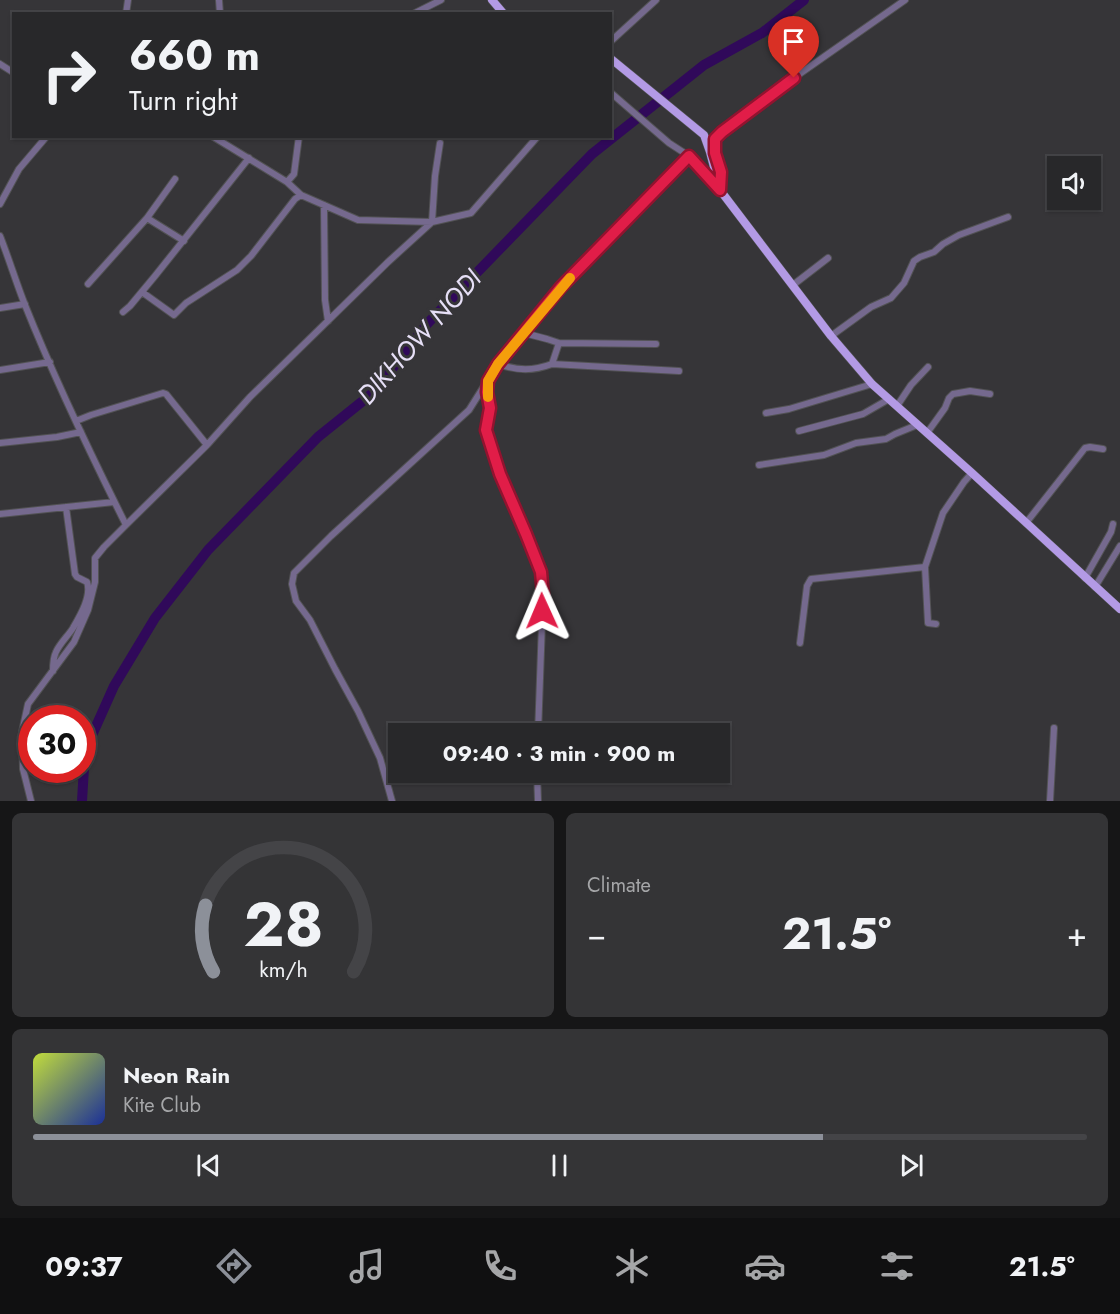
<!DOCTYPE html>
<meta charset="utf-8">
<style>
body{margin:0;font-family:Jost,sans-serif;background:#343436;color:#f1f3f6;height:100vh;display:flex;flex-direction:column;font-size:22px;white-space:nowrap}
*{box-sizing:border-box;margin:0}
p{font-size:20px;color:#a5a6a8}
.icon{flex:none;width:33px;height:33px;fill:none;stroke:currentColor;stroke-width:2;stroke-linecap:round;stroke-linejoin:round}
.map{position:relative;height:801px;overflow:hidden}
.sheet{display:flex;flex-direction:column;gap:12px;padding:12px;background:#161617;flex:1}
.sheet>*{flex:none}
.guide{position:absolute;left:12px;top:12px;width:600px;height:126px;border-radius:0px;box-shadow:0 2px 4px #0004,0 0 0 2px #444447;background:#28282a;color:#f1f3f6;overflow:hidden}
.fabs{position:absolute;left:1047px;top:156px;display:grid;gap:12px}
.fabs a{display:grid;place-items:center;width:54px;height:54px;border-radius:0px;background:#28282a;box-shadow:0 2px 4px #0004,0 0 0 2px #444447;font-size:30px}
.speed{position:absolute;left:18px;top:705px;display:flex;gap:12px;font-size:30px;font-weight:700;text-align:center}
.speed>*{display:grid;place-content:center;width:78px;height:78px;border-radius:50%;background:#28282a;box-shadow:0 2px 4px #0004,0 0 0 2px #444447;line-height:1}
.speed .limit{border:9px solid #d22;background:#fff;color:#111}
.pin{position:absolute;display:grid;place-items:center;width:51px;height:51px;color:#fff;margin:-62px -26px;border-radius:50% 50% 50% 0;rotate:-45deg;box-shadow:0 0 6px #0007}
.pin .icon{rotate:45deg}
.me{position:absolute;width:66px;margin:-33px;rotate:359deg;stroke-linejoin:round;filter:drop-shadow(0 0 4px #0008)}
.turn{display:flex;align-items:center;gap:21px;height:126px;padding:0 18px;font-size:27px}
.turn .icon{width:78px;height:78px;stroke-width:2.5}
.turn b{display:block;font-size:42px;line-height:51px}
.big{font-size:45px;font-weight:700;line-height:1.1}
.sheet .card{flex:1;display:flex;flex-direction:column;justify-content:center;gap:9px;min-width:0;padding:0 21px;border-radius:9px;background:#343436}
.sheet .dial{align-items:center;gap:0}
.dial svg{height:156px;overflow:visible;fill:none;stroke:#444447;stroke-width:7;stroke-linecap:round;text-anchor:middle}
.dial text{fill:#f1f3f6;stroke:none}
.song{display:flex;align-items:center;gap:18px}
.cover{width:72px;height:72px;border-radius:9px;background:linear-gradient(135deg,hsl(70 70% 55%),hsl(230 70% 35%))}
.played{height:6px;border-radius:3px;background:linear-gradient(90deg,#8c9099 75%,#444447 75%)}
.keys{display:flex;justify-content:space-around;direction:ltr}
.heat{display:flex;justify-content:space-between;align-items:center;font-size:33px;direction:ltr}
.sheet .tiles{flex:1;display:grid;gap:12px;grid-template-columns:1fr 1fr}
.card:last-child{grid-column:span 2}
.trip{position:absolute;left:388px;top:723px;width:342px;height:60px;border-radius:0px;background:#28282a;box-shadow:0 2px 4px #0004,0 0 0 2px #444447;font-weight:700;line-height:60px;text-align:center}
.dock{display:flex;height:96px;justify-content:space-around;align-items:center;background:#101011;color:#a5a6a8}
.dock .icon{width:42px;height:42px}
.dock .on{color:#8c9099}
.dock b{font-size:27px;color:#f1f3f6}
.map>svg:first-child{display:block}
</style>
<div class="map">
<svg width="1120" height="801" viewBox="0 0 1120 801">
<rect width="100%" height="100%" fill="#363538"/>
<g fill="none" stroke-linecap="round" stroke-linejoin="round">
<path stroke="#30095a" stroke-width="10" d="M82,801L85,751L114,686L155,618L208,550L318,437L374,392L427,324L592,154L704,65L762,33L804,0"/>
<g stroke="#525254" stroke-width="8">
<path id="minor" d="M219,0L220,14
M126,14L128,0
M413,14L441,0
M610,42L656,0
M0,64L14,73
M610,92L669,143L689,156
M212,136L287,182L301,195L358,220L432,222L435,176L440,143
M287,182L294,174L299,136
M720,184C721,168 715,154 715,139L722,131L778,89L905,0
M0,204L19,169L47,136
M324,205L325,300L328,321
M147,218L175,179
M0,236C9,259 16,282 25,305C55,380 90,453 126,525
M88,284L147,218L184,241
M793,285L828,258
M142,292L174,315L186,303L237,270L251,256L295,199L301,195
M0,308L25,304
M123,312L130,306L155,276L249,158
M524,333L547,339L559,343
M831,336L871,307L891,298L904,283L914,261L920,257L934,252L943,244L959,235L1008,217
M498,364C518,371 533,371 552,364L559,343L656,344
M552,364L679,371
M0,370L50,362
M487,382V392L490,407L485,430L500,474L526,534L541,571L543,595L538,734
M897,406L911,385L928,367
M766,413L789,409L872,384
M76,421L91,415L163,393L166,394L207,445
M799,431L863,414L889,399
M927,433L945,408L949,398L953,394L970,391L990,394
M0,443L57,437L81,432
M759,465L824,455L856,443L886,439L895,434L917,425
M0,514L114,502
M1026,523L1085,448L1090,447L1103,449
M925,567L928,623L936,624
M1085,578L1111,532L1113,524
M1095,587L1120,546
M800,643L807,586L811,579L925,567L943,513L964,482L972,473
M53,671C53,664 53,658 56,652C60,643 68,636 73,628C80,616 92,596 87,582L77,577L75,574L66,507
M537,772L538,801
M31,801L23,769L22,732L28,704L74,642L88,610L95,582V558L104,547L126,525L207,445L250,397L388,262L432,222L471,213L538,136
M392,801L380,758L358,711L335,669L310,620L296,601L292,584L294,573L331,536L469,410L498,364L561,287L689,156L719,190
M1050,801L1054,728"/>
</g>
<g stroke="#525254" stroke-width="9">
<path id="major" d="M492,0L504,14
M610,58L704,135L710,152L720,190L831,336L872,384L972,473L1120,609"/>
</g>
<use href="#minor" stroke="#75698e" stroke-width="6"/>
<use href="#major" stroke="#b39ae5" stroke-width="8"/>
</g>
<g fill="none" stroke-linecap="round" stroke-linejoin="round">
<g stroke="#92132f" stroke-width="15">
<path id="route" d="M542,611L543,595L541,572L526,534L500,474L486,430L490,408L487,392L488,381L498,364L561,287L689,156L720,190L721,172L715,153V139L722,132L794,78"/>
</g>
<use href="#route" stroke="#e11d48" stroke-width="10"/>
<path stroke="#f59e0b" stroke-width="10" d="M488,397V381L498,364L570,278"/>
</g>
<g text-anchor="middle" stroke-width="6" stroke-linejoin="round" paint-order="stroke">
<g font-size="26" font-style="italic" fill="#e6dff6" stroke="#363538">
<text transform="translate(419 337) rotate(-48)" y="9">DIKHOW NODI</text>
</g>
</g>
</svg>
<div class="fabs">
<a><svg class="icon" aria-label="sound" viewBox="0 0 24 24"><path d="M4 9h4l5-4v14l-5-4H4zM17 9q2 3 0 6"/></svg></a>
</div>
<div class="speed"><div class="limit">30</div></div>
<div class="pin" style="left:794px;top:78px;background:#d93025"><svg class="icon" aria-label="arrive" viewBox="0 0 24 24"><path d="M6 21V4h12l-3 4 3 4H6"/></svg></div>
<svg class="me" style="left:542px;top:611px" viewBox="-20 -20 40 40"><path d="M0-17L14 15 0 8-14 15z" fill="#e11d48" stroke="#fff" stroke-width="4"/></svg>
<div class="trip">09:40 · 3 min · 900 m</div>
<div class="guide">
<div class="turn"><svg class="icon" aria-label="right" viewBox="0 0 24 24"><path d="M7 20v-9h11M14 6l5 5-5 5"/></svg><div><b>660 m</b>Turn right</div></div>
</div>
</div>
<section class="sheet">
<div class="tiles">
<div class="card dial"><svg viewBox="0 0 100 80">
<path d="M14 69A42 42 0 1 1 86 69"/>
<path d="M14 69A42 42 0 0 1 10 35" stroke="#8c9099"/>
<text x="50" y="56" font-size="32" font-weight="700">28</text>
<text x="50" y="72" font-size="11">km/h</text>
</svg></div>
<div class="card"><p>Climate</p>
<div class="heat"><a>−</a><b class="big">21.5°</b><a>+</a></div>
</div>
<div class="card">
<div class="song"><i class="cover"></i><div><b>Neon Rain</b><p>Kite Club</p></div></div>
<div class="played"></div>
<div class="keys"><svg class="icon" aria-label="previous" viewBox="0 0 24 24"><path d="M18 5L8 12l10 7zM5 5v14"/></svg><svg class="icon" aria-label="pause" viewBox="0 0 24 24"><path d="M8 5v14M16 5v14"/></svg><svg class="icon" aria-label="next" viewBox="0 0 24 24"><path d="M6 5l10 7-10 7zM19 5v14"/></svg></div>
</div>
</div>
</section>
<nav class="dock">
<b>09:37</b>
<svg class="icon on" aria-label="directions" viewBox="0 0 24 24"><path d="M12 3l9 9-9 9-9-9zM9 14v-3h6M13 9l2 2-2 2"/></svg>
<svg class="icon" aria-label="music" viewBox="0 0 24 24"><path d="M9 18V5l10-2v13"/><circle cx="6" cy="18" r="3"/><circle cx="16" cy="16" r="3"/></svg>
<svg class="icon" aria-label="phone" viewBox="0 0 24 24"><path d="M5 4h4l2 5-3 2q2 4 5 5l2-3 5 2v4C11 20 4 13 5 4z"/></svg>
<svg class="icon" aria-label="climate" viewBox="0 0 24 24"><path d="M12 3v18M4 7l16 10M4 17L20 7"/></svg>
<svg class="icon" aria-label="car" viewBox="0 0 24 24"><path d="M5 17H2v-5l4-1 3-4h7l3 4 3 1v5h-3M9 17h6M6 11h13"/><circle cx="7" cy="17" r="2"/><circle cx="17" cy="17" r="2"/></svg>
<svg class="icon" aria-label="filters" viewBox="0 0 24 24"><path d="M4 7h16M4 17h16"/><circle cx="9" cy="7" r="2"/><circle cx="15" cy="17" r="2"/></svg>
<b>21.5°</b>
</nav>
